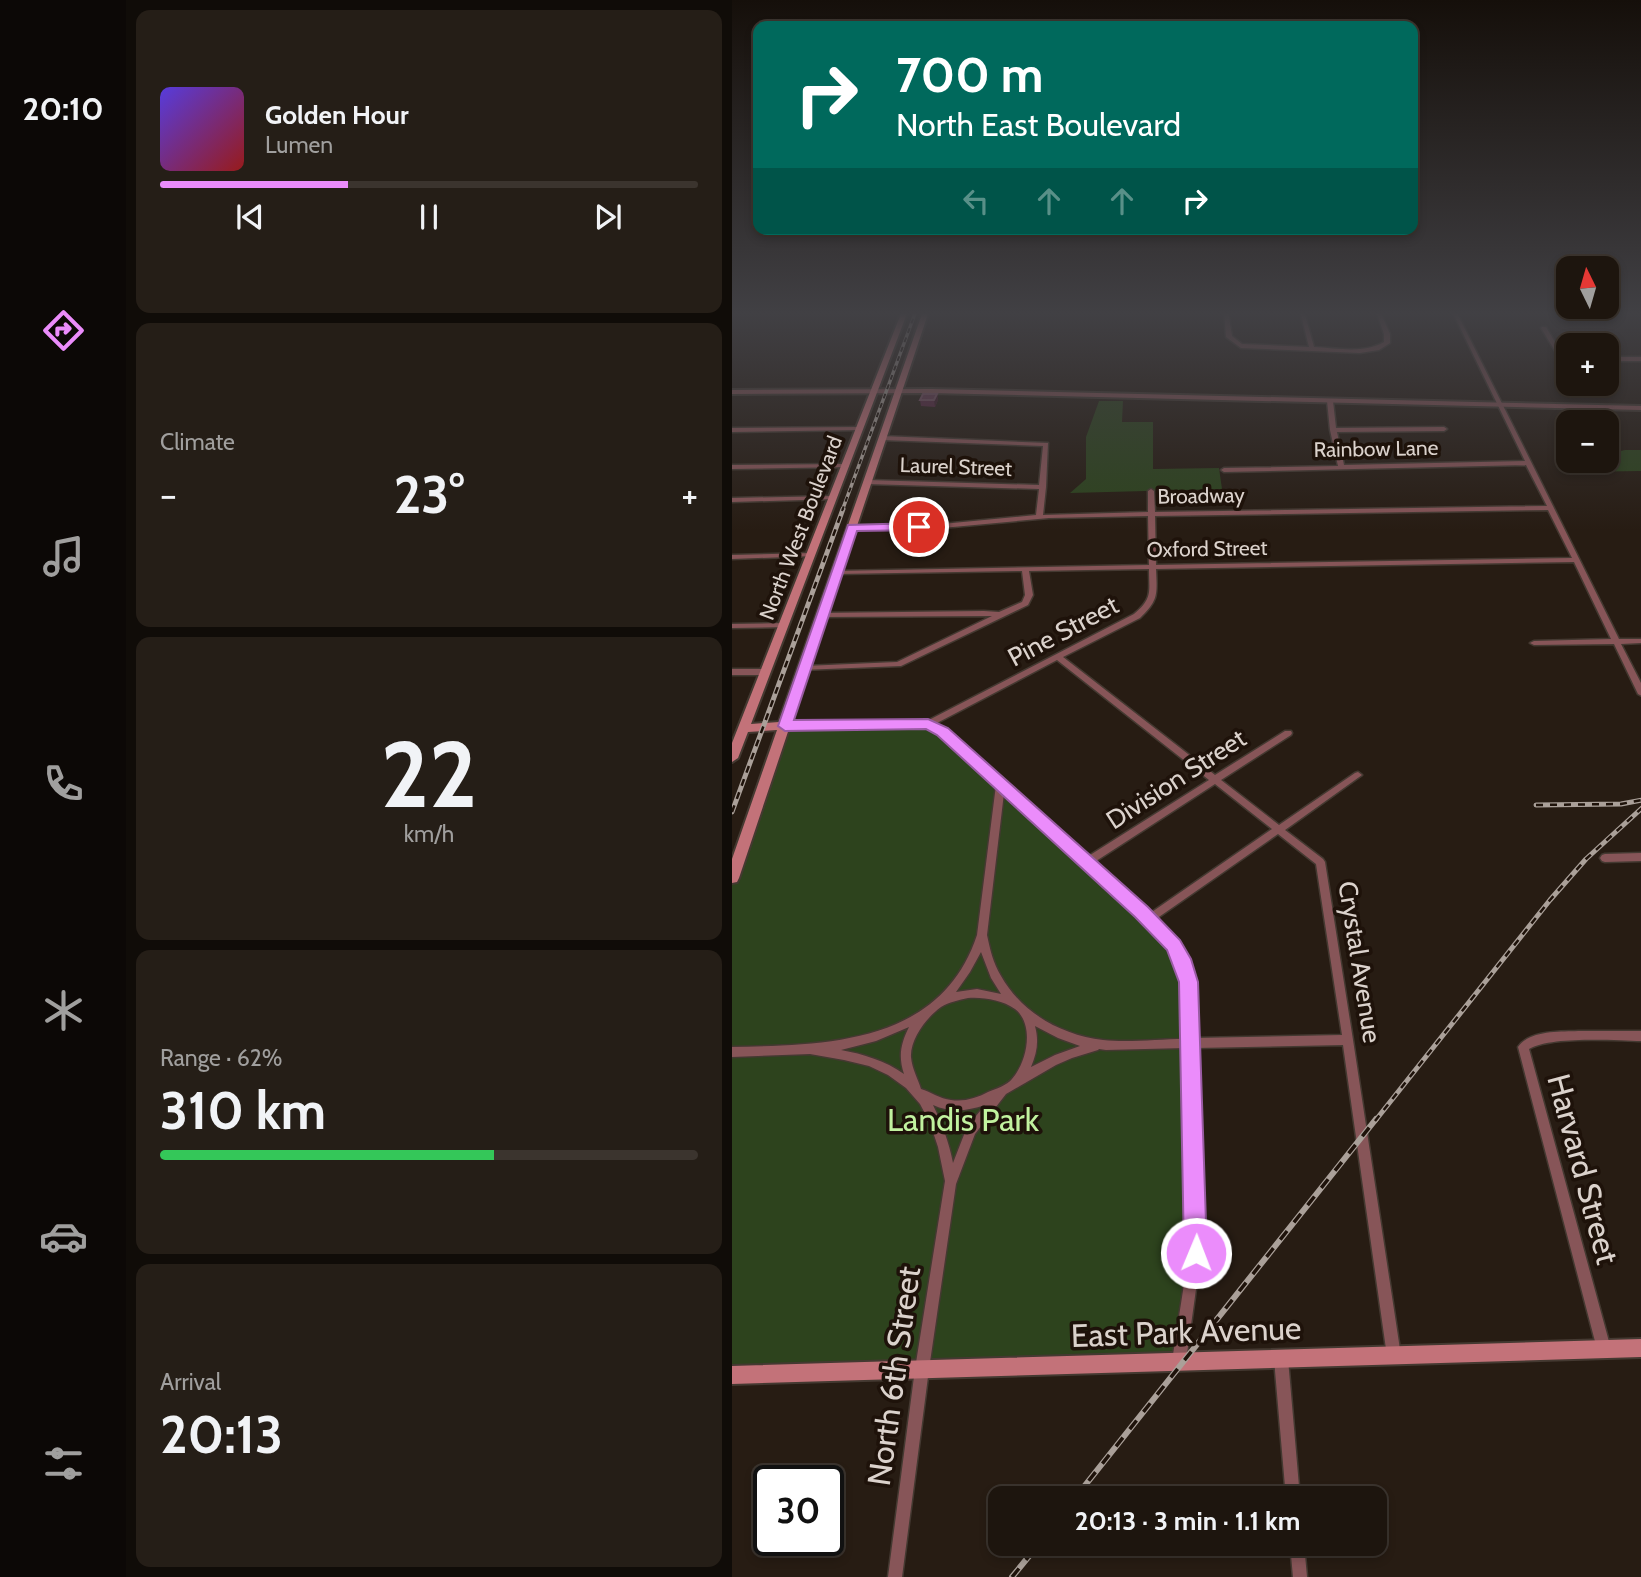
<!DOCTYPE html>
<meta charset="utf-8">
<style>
body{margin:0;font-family:Cabin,sans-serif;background:#251e17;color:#f1f3f6;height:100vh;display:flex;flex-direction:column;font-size:26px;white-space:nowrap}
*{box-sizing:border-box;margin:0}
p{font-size:23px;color:#a09f9e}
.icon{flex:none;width:38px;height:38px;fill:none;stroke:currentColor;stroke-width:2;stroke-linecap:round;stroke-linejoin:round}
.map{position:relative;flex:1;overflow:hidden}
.sheet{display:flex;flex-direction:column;gap:10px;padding:10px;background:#100c08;width:606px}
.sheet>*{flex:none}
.banner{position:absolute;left:21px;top:21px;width:665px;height:214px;border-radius:14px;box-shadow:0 4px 10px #0003,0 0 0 2px #3b342e;background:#00695c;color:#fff;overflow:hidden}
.needle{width:46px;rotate:355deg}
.buttons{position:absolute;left:824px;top:256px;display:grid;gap:14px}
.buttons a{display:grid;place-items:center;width:63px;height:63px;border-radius:14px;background:#1d150e;box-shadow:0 4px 10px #0003,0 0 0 2px #3b342e;font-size:35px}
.speed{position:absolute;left:21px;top:1465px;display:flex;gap:14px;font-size:35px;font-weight:700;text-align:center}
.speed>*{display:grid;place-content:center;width:91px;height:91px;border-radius:50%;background:#1d150e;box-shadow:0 4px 10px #0003,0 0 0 2px #3b342e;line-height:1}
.speed .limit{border:4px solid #111;border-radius:10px;background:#fff;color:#111}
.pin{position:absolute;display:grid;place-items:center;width:60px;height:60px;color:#fff;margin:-30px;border:4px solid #fff;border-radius:50%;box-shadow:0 2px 7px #0007}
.me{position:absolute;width:77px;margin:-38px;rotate:1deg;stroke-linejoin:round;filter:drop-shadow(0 0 5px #0008)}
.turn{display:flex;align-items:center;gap:24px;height:147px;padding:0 28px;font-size:32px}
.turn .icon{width:91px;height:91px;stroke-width:2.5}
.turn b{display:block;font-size:49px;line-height:60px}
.lanes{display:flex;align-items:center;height:66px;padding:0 28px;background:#0003;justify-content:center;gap:35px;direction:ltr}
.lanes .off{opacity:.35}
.big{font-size:52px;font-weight:800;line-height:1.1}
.sheet .widget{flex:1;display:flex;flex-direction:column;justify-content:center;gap:10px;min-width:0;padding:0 24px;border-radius:14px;background:#251e17}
.sheet .dial{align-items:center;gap:0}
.dial b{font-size:91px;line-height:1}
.song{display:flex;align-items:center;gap:21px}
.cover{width:84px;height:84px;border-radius:10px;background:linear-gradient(135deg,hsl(250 70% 55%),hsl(0 70% 35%))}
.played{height:7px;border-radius:4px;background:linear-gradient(90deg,#eb8cfb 35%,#3b342e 35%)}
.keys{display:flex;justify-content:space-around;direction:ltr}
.heat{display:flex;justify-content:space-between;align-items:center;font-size:38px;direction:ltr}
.charge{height:10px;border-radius:5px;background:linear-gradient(90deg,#34c759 62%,#3b342e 0)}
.trip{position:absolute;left:256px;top:1486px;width:399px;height:70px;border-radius:14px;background:#1d150e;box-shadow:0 4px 10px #0003,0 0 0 2px #3b342e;font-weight:800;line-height:70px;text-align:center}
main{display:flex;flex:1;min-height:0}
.dock{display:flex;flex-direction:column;width:126px;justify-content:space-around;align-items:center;background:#0c0806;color:#a09f9e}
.dock .icon{width:49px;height:49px}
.dock .active{color:#eb8cfb}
.dock b{font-size:32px;color:#f1f3f6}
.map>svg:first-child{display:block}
</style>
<main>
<nav class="dock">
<b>20:10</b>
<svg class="icon active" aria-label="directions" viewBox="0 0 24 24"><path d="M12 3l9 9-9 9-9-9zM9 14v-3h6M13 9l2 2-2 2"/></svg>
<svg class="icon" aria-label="music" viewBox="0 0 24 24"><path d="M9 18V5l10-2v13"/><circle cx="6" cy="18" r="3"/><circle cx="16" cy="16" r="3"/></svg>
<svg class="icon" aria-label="phone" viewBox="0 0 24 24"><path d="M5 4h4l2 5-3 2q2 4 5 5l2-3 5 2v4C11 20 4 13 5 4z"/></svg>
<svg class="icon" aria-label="climate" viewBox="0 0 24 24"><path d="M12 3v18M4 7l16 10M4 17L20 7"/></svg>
<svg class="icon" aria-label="car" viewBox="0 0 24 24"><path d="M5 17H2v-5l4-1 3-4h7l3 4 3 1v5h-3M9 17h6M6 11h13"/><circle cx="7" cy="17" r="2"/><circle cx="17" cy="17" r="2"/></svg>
<svg class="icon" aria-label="filters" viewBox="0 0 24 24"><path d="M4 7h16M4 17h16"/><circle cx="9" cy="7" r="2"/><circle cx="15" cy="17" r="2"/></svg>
</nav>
<section class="sheet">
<div class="widget">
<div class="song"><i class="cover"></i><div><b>Golden Hour</b><p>Lumen</p></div></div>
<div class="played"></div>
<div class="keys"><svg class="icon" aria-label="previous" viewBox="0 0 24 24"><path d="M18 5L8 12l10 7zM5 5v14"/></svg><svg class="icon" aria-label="pause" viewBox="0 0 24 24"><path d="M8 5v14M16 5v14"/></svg><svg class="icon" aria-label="next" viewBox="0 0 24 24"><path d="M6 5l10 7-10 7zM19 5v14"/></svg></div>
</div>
<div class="widget"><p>Climate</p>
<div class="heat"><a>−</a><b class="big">23°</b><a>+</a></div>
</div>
<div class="widget dial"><b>22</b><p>km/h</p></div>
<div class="widget"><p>Range · 62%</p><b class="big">310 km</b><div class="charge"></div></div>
<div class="widget"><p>Arrival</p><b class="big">20:13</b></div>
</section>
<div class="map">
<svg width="910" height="1577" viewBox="0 0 910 1577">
<rect width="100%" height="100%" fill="#271c13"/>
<path fill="#2d431d" d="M367,401H391L390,422H421V469L487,468L490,489L338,493L354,479V437Z
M893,450H909V471L840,472L846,460H875V454Z
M203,721L442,945L455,974L464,1198L447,1361L0,1375V878L53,726Z"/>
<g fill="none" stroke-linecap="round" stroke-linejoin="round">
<g stroke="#443931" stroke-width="3">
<path id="minor" d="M492,311H496L500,336L510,344L577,347L568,311H572L582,347C605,348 632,354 652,342V334L644,311H648L658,334V343L647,350L628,353L509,348L494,337Z
M720,311H724L887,639H910V643L889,644L910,685V696L906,694L882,644L802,645L798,643L802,641L879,639L842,562L424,569C425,594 427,600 408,618L331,657L483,775L553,731H559L560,733L559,735L489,780L547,825L623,773L626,772L630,775L553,830L591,859L593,862L621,1040L669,1356L667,1361L662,1363L657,1361L655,1356L611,1045L463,1048L470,1246L454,1361L452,1366L447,1368L442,1366L440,1361L458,1246L453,1048L374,1050L367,1049L366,1050L340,1058L324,1065L274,1094L243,1134L224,1184L197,1369L170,1577H156L183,1369L213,1181L206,1147L198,1123L188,1104L174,1088L156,1075L137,1066L112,1060L78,1054L0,1057V1047C96,1045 209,1044 245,935L264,785L208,734L195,727L53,729L49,726L53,723L195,721L402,614C421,598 417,592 417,569L297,571L301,595L296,605L169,666L70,670L69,668L70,666H73L165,662L260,616L90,617H87V613L252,611L267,612L290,602L293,595L290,571L105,574L103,573V571L417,565L416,516L317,518L210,528H118V526L120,525L210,524L304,515L307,489L135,484L132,482L135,480L307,485L311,446L150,440L147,438L150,436L316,443L314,487L311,515L416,512V491L419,489L422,491L423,512L815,506L794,465L492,472L489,470L492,468L606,466L598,430L595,401L598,399L601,401L604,428L712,427L715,429L712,431L605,432L612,465L793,461ZM816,510L840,558L424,565L423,516ZM325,660L477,780L355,857L273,784L272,781L269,780L214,730L203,724ZM483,784L540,829L417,914L361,863ZM272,793L428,935L442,954L451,982L452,1039C427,1039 396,1043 371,1040C329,1035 290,1013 269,976C261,963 258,949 255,935ZM546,834L584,864L610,1035L463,1038C462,1021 464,998 461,982C456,957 442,936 424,919ZM249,952L259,978L269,994L245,989L224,992L238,972ZM236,998C252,997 270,1000 283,1009C303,1025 295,1062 280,1079C275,1085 264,1089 256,1092C245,1098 232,1102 219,1100C208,1099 199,1092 189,1089C186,1079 180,1069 179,1057C178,1039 195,1017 209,1007C217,1002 227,1000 236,998ZM303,1026L326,1038L348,1046L323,1055L299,1067C305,1053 307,1041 303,1026ZM177,1027C169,1043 166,1056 172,1074C154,1061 131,1054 109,1050L144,1041ZM201,1105C219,1113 235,1111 253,1105L235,1127L221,1163C217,1142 210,1124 201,1105Z
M810,327H814L827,349L836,355V358L823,351L809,328Z
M875,357H910V361H875Z
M130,427V429L128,430L0,432V428Z
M114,464L117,466L116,467L0,469V465Z
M101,496L104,498L103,499L0,502V498Z
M80,553L82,554V556L0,559V555Z
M53,623H56V627L0,628V624Z
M0,669H34L38,672L34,675H0Z
M910,853V861L873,862L870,861L868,858L870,855L873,854Z
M846,1031H910V1041C883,1040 818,1036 797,1049L879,1349L877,1354L872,1356L867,1354L865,1349L786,1047C798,1030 827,1032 846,1031Z
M549,1352L554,1354L556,1359L568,1498H554L542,1359L544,1354Z
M558,1544H572L575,1577H561Z"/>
</g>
<g stroke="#443931" stroke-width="4">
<path id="tertiary" d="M199,389L910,406V410L199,393L0,394V390Z"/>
</g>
<g stroke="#443931" stroke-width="4">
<path id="secondary" d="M170,311H176L19,724L47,722L191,311H197L7,878L5,882L0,883V859L45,730L16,732L6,758L0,762V743Z
M910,1339V1357L0,1384V1366Z"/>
</g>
<use href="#minor" fill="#875558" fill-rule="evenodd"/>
<use href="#tertiary" fill="#875558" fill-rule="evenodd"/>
<use href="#secondary" fill="#c37279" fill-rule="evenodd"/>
<g stroke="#aaa099" stroke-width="3.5">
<path id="rail-far2" d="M110,511L184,311"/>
</g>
<g stroke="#aaa099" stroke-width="5">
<path id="rail-far1" d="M804,805L889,804L910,800
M0,812L111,509
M643,1121L818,900L854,859L910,808"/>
</g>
<g stroke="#aaa099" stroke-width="6">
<path id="rail" d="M343,1498L644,1119
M280,1577L307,1544"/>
</g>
<use href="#rail-far2" stroke="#1e120a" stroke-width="2" stroke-dasharray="5" stroke-linecap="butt"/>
<use href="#rail-far1" stroke="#1e120a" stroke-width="2.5" stroke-dasharray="7" stroke-linecap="butt"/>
<use href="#rail" stroke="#1e120a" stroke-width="3.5" stroke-dasharray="11" stroke-linecap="butt"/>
</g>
<path fill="#592540" d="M205,394L206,400L203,407L189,406L188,400Z"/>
<path fill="#3f1a28" d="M205,394L206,400L203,407L202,400Z"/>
<path fill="#673850" stroke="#795063" stroke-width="2" d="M191,394H205L202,400H188Z"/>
<linearGradient id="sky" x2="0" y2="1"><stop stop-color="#150f0a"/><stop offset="0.59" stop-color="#414044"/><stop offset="1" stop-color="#414044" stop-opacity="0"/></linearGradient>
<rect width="910" height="531" fill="url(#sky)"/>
<path fill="#eb8cfb" stroke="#995ba3" stroke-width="2" d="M187,523L191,524V530L125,531L62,720L196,719L216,728L416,907L448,940L459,959L466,982L475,1253L472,1261L464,1264L456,1261L452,1253L447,982L435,950L403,917L205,735L194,729L53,731L46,726L116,525Z"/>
<g text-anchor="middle" stroke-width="7" stroke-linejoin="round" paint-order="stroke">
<g font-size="21" fill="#dbd2cc" stroke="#1e120a">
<text transform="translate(644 449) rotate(-1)" y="7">Rainbow Lane</text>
<text transform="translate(224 467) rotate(2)" y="7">Laurel Street</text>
<text transform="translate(469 496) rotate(-1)" y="7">Broadway</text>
<text transform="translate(69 528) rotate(-69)" y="7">North West Boulevard</text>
<text transform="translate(475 549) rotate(-1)" y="7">Oxford Street</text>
</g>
<g font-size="26" fill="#dbd2cc" stroke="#1e120a">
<text transform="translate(331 631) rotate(-28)" y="9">Pine Street</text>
<text transform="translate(444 779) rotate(-33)" y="9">Division Street</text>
<text transform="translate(628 962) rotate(81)" y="9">Crystal Avenue</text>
</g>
<g font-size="32" fill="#c1f29f" stroke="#1e120a">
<text x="231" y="1131">Landis Park</text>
</g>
<g font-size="32" fill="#dbd2cc" stroke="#1e120a">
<text transform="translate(851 1169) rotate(75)" y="11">Harvard Street</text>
<text transform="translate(454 1332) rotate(-2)" y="11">East Park Avenue</text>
<text transform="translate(162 1376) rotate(-82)" y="11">North 6th Street</text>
</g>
</g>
</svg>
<div class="buttons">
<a><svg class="needle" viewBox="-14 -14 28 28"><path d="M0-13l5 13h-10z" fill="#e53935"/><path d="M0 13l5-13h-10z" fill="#a09f9e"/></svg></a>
<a>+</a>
<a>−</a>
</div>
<div class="speed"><div class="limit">30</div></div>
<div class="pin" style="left:187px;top:527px;background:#d93025"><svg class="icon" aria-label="arrive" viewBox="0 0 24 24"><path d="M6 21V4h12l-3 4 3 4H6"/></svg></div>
<svg class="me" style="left:464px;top:1253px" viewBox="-20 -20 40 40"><circle r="17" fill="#eb8cfb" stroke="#fff" stroke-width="3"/><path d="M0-11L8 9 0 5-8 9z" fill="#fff"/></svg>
<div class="trip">20:13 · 3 min · 1.1 km</div>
<div class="banner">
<div class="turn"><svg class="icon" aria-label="right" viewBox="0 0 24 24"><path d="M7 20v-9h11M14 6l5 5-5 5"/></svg><div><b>700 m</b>North East Boulevard</div></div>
<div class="lanes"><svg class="icon off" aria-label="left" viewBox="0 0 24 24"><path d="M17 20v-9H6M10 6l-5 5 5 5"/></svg><svg class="icon off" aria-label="ahead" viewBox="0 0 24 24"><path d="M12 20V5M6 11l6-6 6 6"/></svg><svg class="icon off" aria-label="ahead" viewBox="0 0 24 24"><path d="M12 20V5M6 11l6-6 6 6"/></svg><svg class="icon" aria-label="right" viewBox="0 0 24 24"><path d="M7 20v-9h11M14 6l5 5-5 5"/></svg></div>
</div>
</div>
</main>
